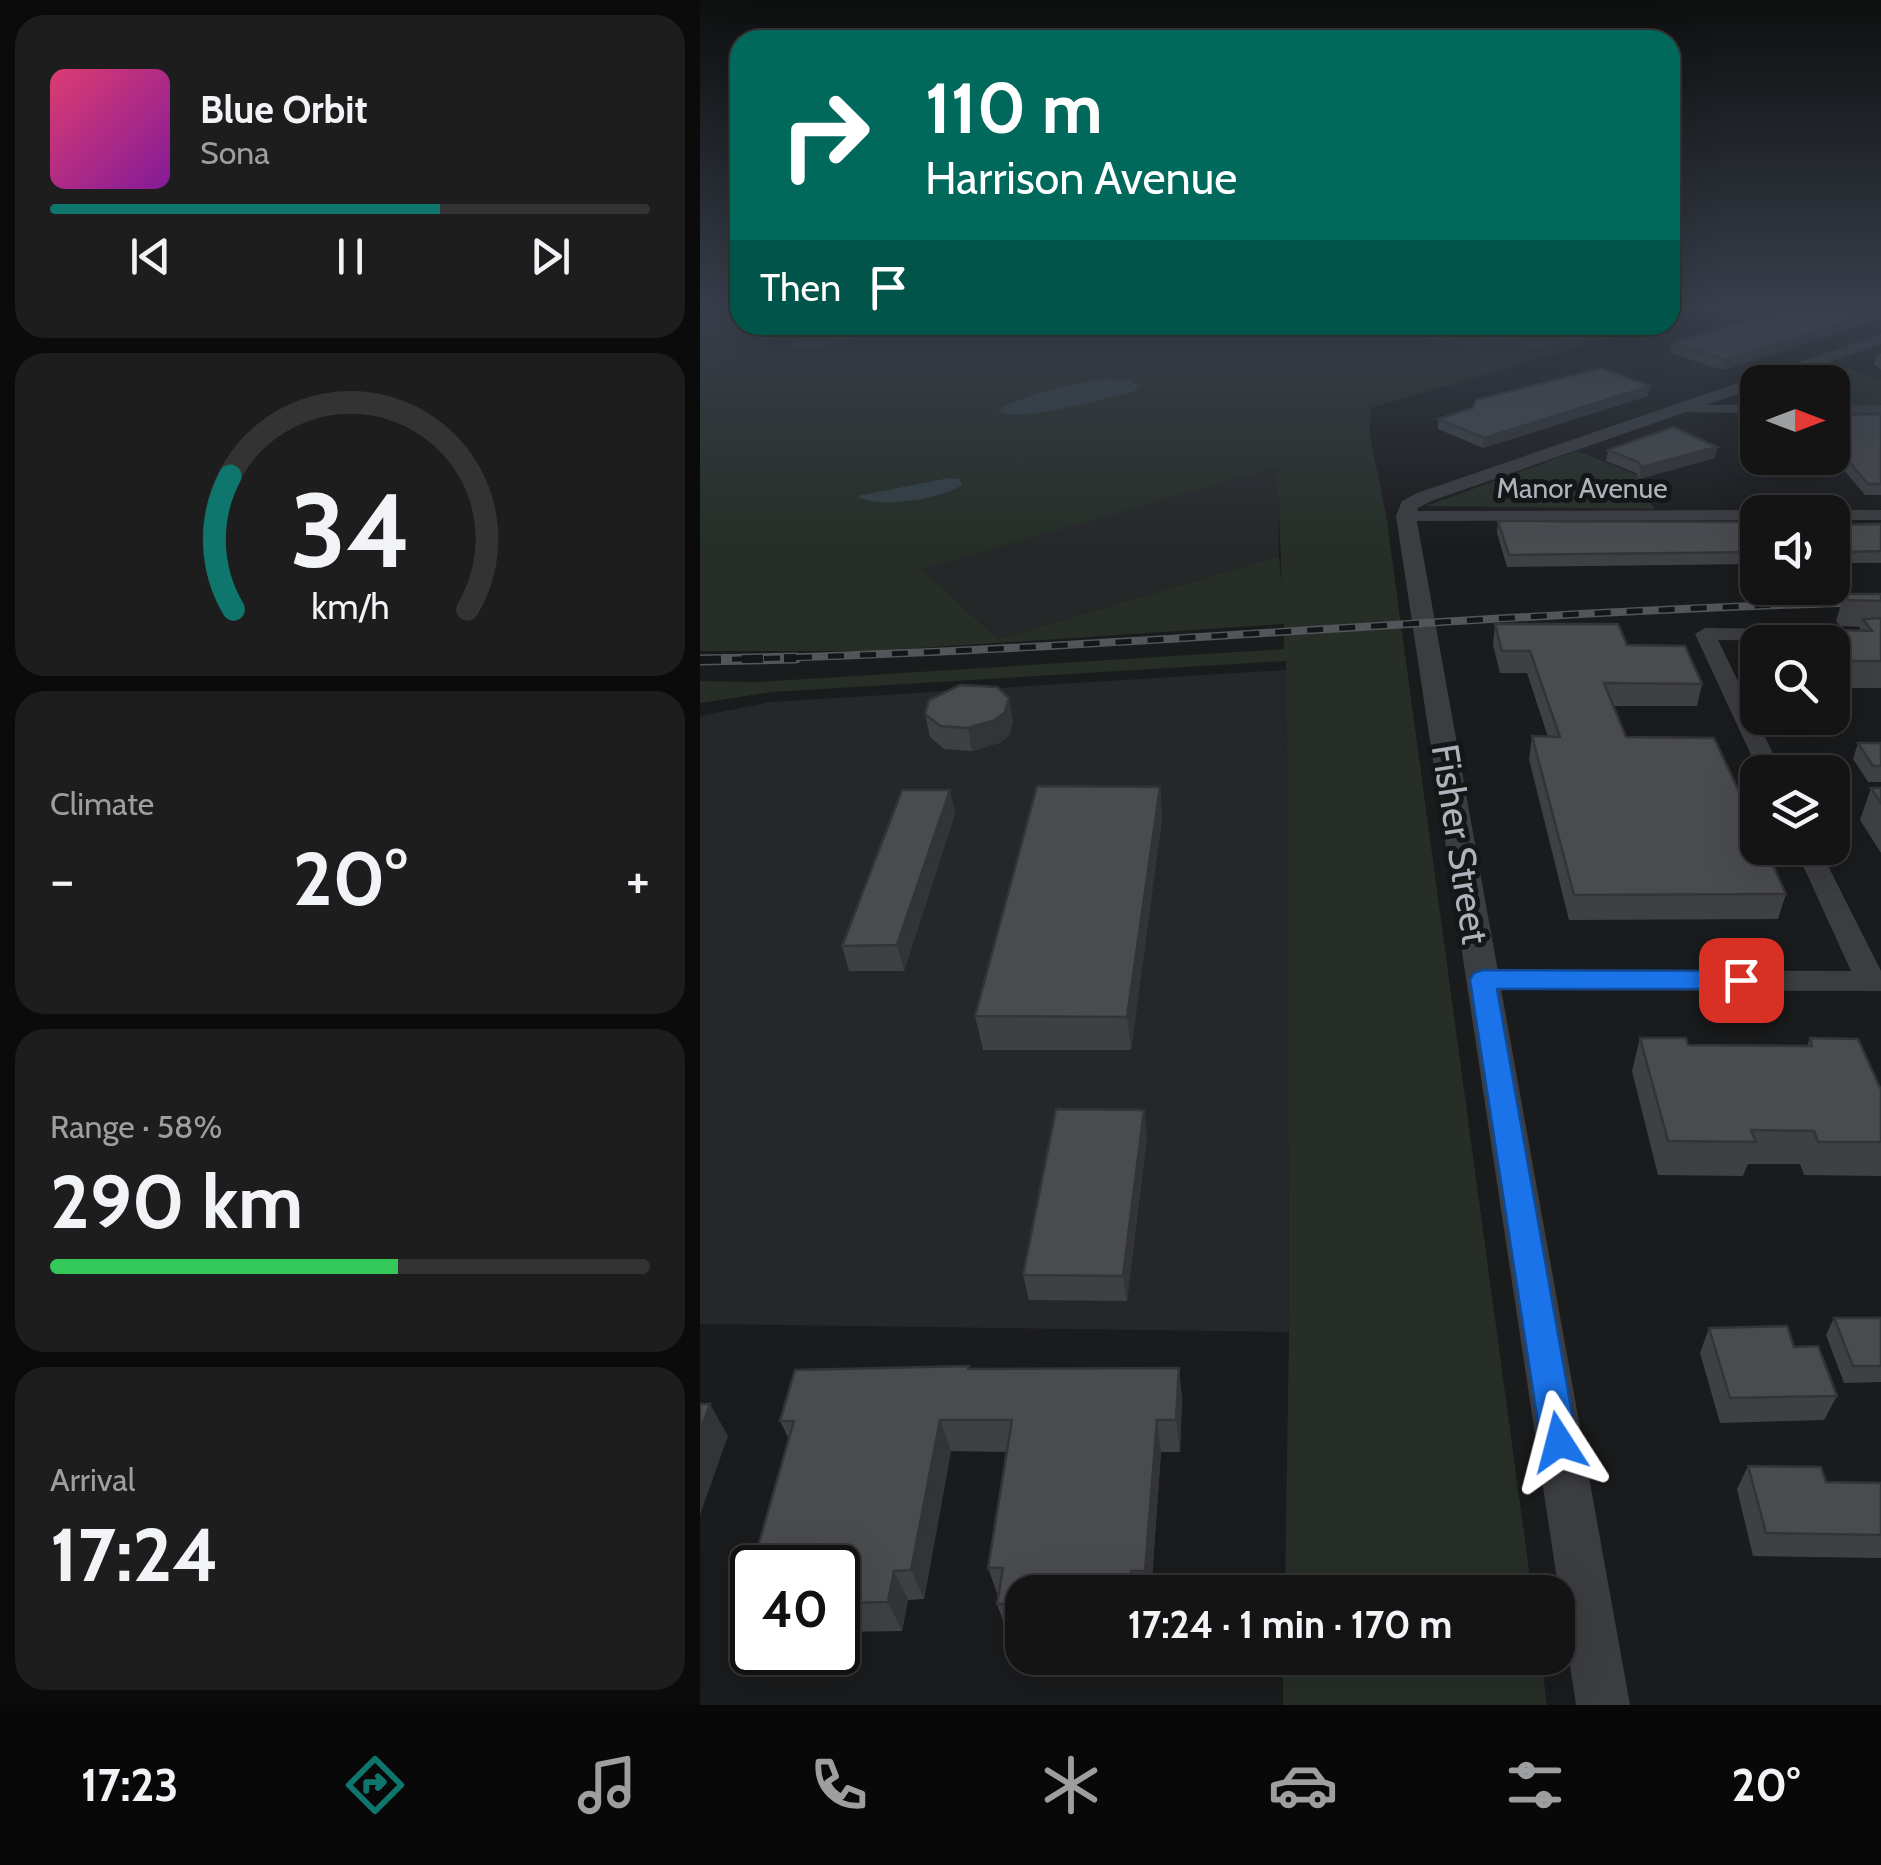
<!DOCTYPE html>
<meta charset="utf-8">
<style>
body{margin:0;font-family:Cabin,sans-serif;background:#1d1d1e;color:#f1f3f6;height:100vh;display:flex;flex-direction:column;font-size:38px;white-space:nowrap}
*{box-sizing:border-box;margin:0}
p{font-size:32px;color:#9d9ea0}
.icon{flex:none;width:55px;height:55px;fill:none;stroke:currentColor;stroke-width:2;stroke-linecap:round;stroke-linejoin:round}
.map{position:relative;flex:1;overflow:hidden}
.side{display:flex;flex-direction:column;gap:15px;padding:15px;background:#0b0b0c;width:700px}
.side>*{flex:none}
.banner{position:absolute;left:30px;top:30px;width:950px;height:305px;border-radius:30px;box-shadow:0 10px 40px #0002,0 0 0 2px #333334;background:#00695c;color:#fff;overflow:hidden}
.needle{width:65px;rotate:90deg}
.fabs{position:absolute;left:1040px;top:365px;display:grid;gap:20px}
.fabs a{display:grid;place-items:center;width:110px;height:110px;border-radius:20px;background:#141415;box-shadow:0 10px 40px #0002,0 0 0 2px #333334;font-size:50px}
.speed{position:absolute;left:30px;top:1545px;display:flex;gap:20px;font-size:50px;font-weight:700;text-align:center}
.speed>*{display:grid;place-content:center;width:130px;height:130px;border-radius:50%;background:#141415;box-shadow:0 10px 40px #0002,0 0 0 2px #333334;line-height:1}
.speed .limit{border:5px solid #111;border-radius:15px;background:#fff;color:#111}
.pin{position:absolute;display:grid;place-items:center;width:85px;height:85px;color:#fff;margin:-42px;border-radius:20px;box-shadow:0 5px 15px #0006}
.me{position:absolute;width:110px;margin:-55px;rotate:351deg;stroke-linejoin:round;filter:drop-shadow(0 0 8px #0008)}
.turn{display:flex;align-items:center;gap:35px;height:210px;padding:0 30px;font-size:45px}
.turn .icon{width:130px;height:130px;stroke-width:2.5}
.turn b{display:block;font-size:70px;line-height:85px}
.then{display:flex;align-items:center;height:95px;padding:0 30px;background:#0003;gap:20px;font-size:38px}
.big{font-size:75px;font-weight:700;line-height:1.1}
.side .card{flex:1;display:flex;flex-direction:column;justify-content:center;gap:15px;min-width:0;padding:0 35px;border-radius:30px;background:#1d1d1e}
.side .dial{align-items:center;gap:0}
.dial svg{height:260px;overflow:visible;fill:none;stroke:#333334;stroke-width:7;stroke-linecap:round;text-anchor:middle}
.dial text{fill:#f1f3f6;stroke:none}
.song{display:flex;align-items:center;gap:30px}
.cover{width:120px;height:120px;border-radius:15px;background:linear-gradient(135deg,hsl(340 70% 55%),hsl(290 70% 35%))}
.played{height:10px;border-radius:5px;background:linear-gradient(90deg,#0f766e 65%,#333334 65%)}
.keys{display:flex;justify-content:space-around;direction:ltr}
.heat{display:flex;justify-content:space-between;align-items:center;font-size:55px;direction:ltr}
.charge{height:15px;border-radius:8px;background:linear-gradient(90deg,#34c759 58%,#333334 0)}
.trip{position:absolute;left:305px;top:1575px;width:570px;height:100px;border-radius:30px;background:#141415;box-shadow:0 10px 40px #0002,0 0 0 2px #333334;font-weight:700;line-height:100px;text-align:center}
.menu{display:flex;height:160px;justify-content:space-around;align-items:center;background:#080808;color:#9d9ea0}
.menu .icon{width:70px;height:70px}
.menu .on{color:#0f766e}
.menu b{font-size:45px;color:#f1f3f6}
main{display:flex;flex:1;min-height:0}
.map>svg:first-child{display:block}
</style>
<main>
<section class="side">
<div class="card">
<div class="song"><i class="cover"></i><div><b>Blue Orbit</b><p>Sona</p></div></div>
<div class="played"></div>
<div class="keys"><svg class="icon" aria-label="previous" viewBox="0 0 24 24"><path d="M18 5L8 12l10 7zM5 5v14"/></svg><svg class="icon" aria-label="pause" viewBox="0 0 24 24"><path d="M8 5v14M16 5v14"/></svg><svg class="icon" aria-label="next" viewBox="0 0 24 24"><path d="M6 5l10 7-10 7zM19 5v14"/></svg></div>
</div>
<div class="card dial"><svg viewBox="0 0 100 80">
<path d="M14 69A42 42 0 1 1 86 69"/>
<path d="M14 69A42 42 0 0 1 13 28" stroke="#0f766e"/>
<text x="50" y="56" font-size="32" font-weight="700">34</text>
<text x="50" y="72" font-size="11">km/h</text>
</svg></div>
<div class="card"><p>Climate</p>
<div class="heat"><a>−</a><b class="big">20°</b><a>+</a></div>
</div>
<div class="card"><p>Range · 58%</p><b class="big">290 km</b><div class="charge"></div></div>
<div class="card"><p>Arrival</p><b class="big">17:24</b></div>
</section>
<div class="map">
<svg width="1181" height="1705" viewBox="0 0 1181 1705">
<rect width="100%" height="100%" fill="#1a1b1c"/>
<path fill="#262729" d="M578,466L579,556L298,639L221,568Z
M586,670L589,1332L0,1324V716L71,702Z"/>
<path fill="#262e27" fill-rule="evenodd" d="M0,310H40V325H954L670,408V437L686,514L832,1592H585L589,1332L586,661L72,692L0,703V681L57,682L584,649V624L175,651H0ZM577,467L582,587L579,556L298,639L222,569Z
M1129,363L1181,379V405H1133L1132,382H1074Z
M877,451L937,475L954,509L726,506Z
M583,1658H841L847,1705H583Z"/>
<path fill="#343f45" d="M157,325H242L165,334L114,349L91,347L97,339Z
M709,325H922C885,336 840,359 802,338L773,347L716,336Z
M404,379L430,380L440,387L432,392C406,398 315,424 298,411C308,399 385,380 404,379Z
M249,478L260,479L262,485C242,499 176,509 157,496Z"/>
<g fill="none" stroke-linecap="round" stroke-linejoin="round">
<path stroke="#343f45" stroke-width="4" d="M0,335L40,324"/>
<path fill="#3c3d41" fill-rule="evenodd" d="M973,405H1058V413L968,412L966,409Z
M1132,405H1181V413H1132Z
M1058,510L1065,512H1058V520L706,521L698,516L706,511Z
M1132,510H1181V520H1132V512H1125Z
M1005,628L1091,629L1101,635L1091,641L1018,640L1082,772H1059L995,634Z
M1095,848H1119L1181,971V991L783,990L773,987L769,980L773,973L783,970L1151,971Z"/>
<path fill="#3c3d41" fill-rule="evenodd" d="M1181,334V344L1071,382H1058V387L731,501L718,508L716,516L930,1705H876L696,516L702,501L717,493Z"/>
<g stroke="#53555a" stroke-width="8">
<path id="rail-far1" d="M0,660C394,652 787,611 1181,602"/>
</g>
<g stroke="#53555a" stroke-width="11">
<path id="rail" d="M0,660L96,658"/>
</g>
<use href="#rail-far1" stroke="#151617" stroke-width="5" stroke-dasharray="16" stroke-linecap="butt"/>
<use href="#rail" stroke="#151617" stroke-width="8" stroke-dasharray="21" stroke-linecap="butt"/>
</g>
<path fill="#3f4044" d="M1085,310L1023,370L970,353L972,343Z
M1181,353V370L1174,364L1177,355Z
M950,386L948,396L783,448L738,429V419Z
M1181,414V495H1165L1132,456V415Z
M1017,447L1015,458L939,479L936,473L906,461L908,450Z
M798,521L1058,536V564L807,567L797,533Z
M1181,524V563H1142L1132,550V525Z
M1144,594H1181V688H1132V642H1058V666L1052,655L1059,628L1159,631L1160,627L1140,626L1136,621Z
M795,624L927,645L1002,684L997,706H913L926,737L1086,894L1078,919L869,920L829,759L832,736L848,737L827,673H800L793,645Z
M225,714L313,721L309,736L299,743L272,751L244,749L230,737Z
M1158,743H1181V782H1168L1153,759Z
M460,787L462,818L431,1050H283L275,1016Z
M1171,788H1181V853L1160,820Z
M250,790L255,814L204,971H149L142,946Z
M940,1038L988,1045L1107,1046L1110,1038L1181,1090V1176L1104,1175L1100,1164H1048L1043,1176L958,1175L932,1071Z
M447,1136L427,1301L329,1300L323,1275Z
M1134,1318H1181V1382L1144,1383L1126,1335Z
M1009,1328L1094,1347L1137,1396L1124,1420L1020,1423L1000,1353Z
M269,1366L270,1369L479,1368L482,1400L480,1452H461L451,1592H322V1632H307L297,1604L298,1596L288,1568L307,1452L251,1451L224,1599L208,1600L202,1631L138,1632V1568H52V1572L51,1571L89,1439L80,1421Z
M1048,1466L1126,1482L1181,1483V1558L1053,1556L1037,1489Z"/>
<path fill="#333437" d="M1181,311V319L1023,370L1026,360Z
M950,386L948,396L783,448L784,438Z
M1017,447L1015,458L939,479L941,467Z
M309,698L313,721L309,736L299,743L272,751L268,728Z
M460,787L462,818L431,1050L427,1017Z
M250,790L255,814L204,971L197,945Z
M444,1110L447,1136L427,1301L423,1276Z
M479,1368L482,1400L480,1452L476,1420Z
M10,1404L28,1436L0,1515V1406Z
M240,1420L251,1451L224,1599L211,1570Z
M457,1420L461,1452L451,1592H449L445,1571Z
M194,1571L208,1600L202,1631L188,1602Z
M431,1571L435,1592H430Z"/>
<path fill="#494b4f" stroke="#333437" stroke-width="2.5" d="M1085,310L1181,311L1026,360L972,343Z
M901,368L950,386L784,438L738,419L773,408L776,400Z
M1181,414V484H1168L1132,442V415Z
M973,427L1017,447L941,467L938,462L908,450Z
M798,521L1048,522L1058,536V552L809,555Z
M1181,524V551L1146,552L1132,534V525Z
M1144,594H1181V601L1148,600Z
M1181,618V661H1132V642H1067L1059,628L1172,631L1163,619Z
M795,624H918L927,645L985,646L1002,684L904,683L926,737L1014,738L1058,832V848H1065L1086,894L874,895L832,736L860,737L830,651H802Z
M260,685L297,687L309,698L305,712L295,720L268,728L240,726L225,714L229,700Z
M1158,743H1181V766H1173Z
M337,786L460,787L427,1017L275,1016Z
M1171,788H1181V803Z
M202,790H250L197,945L142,946Z
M940,1038H986L988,1045L1112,1046L1110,1038L1158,1039L1181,1090V1142H1118L1114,1131L1051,1130L1056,1142L968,1141Z
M356,1109L444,1110L423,1276L323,1275Z
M1134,1318H1181V1366H1153Z
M1087,1326L1094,1347L1118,1346L1137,1396L1030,1398L1009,1328Z
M269,1366L268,1369L479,1368L476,1420H457L445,1571H431L430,1592H322V1603L297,1604L303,1568H288L312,1420H240L211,1570L194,1571L188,1602L138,1603V1568H52L51,1571L94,1421H80L95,1370Z
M0,1404H10L0,1431Z
M1048,1466L1121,1467L1126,1482L1181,1483V1535L1066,1533Z"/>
<linearGradient id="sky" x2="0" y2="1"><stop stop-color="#0e0f0f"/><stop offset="0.56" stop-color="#383f4b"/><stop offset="1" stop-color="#383f4b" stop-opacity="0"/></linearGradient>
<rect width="1181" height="549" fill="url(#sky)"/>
<path fill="#1a73e8" stroke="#114b97" stroke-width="2.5" d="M783,970L1041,971L1050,974L1054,980L1050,987L1041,989H797L877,1442L872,1454L859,1459L847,1454L841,1442L770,980L774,973Z"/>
<g text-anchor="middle" stroke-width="10" stroke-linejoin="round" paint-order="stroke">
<g font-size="28" fill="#aeb3bb" stroke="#151617">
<text x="882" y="498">Manor Avenue</text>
</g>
<g font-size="38" fill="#aeb3bb" stroke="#151617">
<text transform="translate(760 844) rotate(81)" y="13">Fisher Street</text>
</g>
</g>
</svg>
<div class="fabs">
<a><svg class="needle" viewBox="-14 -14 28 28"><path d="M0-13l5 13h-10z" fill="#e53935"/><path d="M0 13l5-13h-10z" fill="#9d9ea0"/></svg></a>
<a><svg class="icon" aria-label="sound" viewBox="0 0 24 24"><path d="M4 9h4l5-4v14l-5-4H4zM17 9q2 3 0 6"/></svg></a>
<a><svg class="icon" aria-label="search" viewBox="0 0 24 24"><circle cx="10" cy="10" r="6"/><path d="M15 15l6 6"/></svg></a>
<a><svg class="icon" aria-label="layers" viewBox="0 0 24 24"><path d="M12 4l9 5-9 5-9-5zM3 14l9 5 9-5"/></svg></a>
</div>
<div class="speed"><div class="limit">40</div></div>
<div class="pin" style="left:1041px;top:980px;background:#d93025"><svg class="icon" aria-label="arrive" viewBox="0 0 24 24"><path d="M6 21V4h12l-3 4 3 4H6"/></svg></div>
<svg class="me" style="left:859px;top:1442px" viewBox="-20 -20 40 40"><path d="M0-17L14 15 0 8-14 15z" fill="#1a73e8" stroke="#fff" stroke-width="4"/></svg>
<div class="trip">17:24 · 1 min · 170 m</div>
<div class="banner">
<div class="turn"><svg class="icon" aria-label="right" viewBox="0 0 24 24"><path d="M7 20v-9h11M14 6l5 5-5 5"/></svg><div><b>110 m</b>Harrison Avenue</div></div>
<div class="then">Then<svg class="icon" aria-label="arrive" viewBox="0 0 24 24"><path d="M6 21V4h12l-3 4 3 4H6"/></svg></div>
</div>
</div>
</main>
<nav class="menu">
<b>17:23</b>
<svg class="icon on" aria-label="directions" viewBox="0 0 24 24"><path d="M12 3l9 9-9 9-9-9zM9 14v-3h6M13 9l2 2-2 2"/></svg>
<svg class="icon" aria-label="music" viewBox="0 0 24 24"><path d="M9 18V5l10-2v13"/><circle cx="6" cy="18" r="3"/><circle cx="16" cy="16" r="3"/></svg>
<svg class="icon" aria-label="phone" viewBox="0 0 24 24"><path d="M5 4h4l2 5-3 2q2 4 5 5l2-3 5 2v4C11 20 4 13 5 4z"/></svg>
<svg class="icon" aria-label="climate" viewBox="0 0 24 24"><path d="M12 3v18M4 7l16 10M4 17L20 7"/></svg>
<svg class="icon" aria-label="car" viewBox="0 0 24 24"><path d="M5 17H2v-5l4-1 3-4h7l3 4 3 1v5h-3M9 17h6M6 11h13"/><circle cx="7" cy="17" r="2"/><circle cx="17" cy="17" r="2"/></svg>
<svg class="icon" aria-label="filters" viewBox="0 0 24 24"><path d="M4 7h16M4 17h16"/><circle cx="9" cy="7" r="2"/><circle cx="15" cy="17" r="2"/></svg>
<b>20°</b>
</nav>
